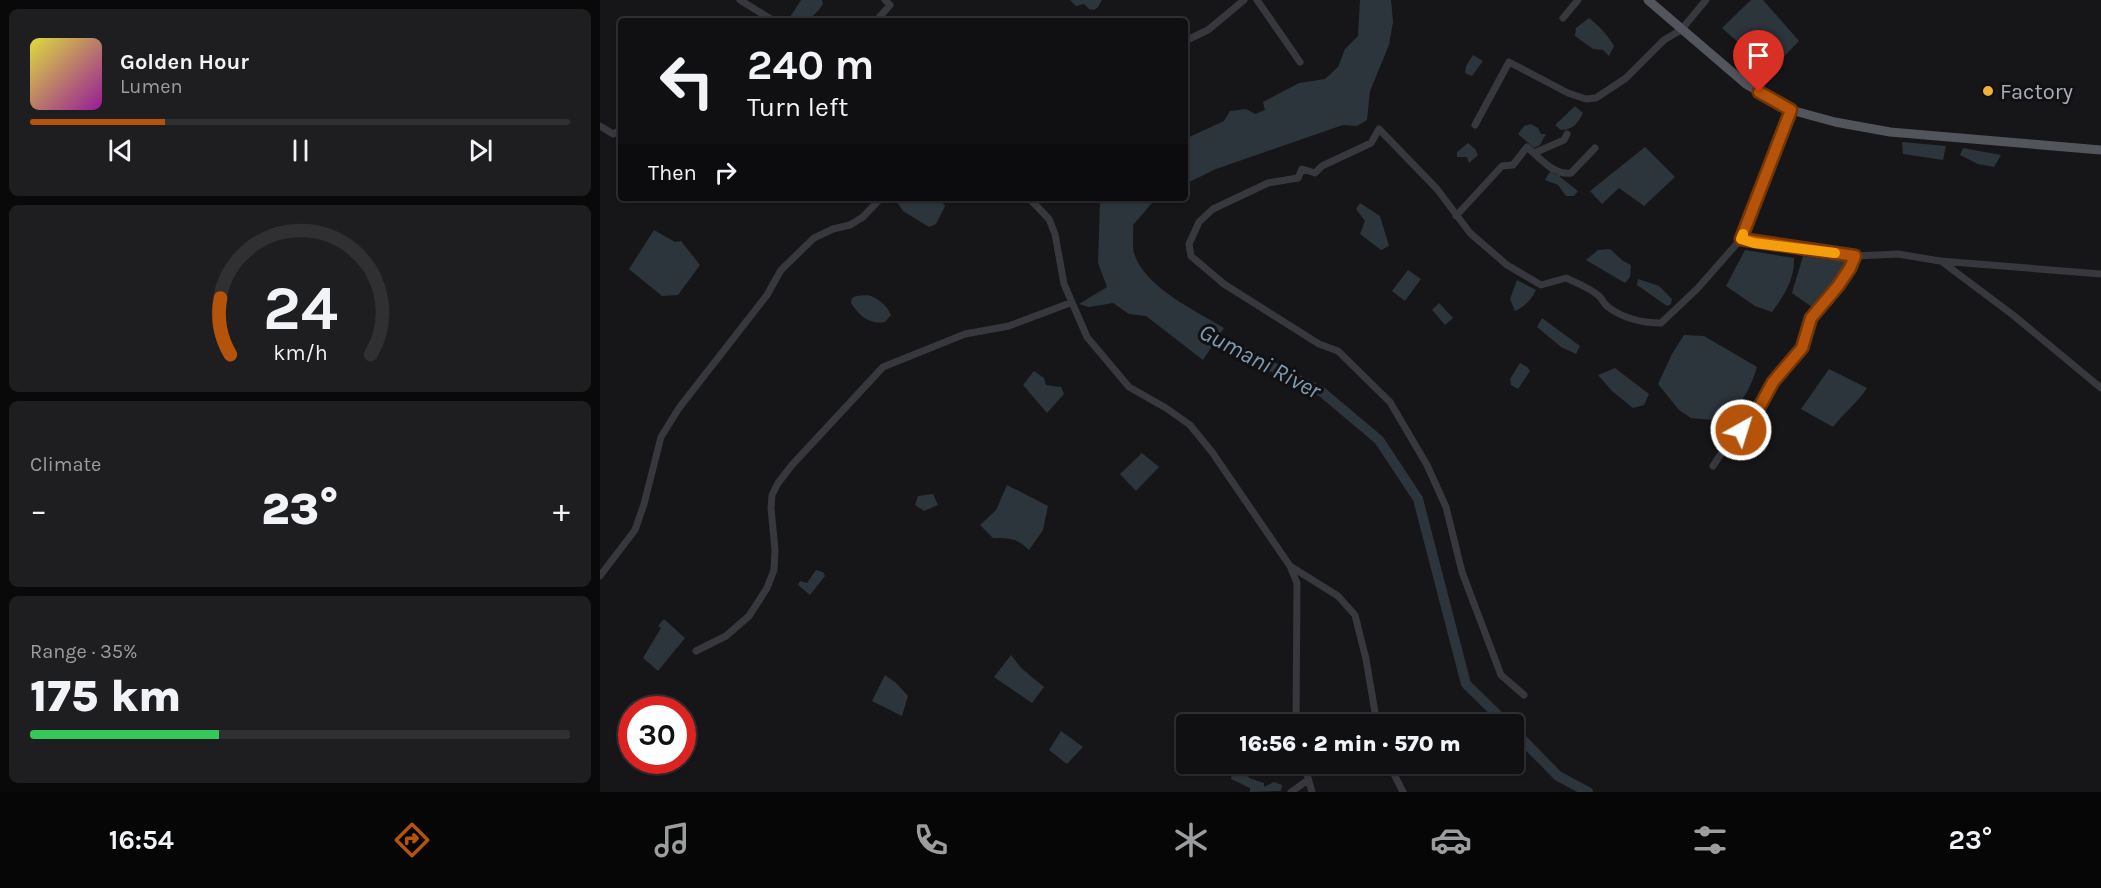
<!DOCTYPE html>
<meta charset="utf-8">
<style>
body{margin:0;font-family:Karla,sans-serif;background:#1e1e20;color:#f1f3f6;height:100vh;display:flex;flex-direction:column;font-size:22px;white-space:nowrap}
*{box-sizing:border-box;margin:0}
p{font-size:20px;color:#9c9d9f}
.icon{flex:none;width:33px;height:33px;fill:none;stroke:currentColor;stroke-width:2;stroke-linecap:round;stroke-linejoin:round}
.map{position:relative;flex:1;overflow:hidden}
.panel{display:flex;flex-direction:column;gap:9px;padding:9px;background:#09090a;width:600px}
.panel>*{flex:none}
.banner{position:absolute;left:18px;top:18px;width:570px;height:183px;border-radius:6px;box-shadow:0 2px 4px #0004,0 0 0 2px #303032;background:#101012;color:#f1f3f6;overflow:hidden}
.speed{position:absolute;left:18px;top:696px;display:flex;gap:12px;font-size:30px;font-weight:700;text-align:center}
.speed>*{display:grid;place-content:center;width:78px;height:78px;border-radius:50%;background:#101012;box-shadow:0 2px 4px #0004,0 0 0 2px #303032;line-height:1}
.speed .limit{border:9px solid #d22;background:#fff;color:#111}
.pin{position:absolute;display:grid;place-items:center;width:51px;height:51px;color:#fff;margin:-62px -26px;border-radius:50% 50% 50% 0;rotate:-45deg;box-shadow:0 0 6px #0007}
.pin .icon{rotate:45deg}
.me{position:absolute;width:66px;margin:-33px;rotate:39deg;stroke-linejoin:round;filter:drop-shadow(0 0 4px #0008)}
.turn{display:flex;align-items:center;gap:21px;height:126px;padding:0 30px;font-size:27px}
.turn .icon{width:78px;height:78px;stroke-width:2.5}
.turn b{display:block;font-size:42px;line-height:51px}
.then{display:flex;align-items:center;height:57px;padding:0 30px;background:#0003;gap:12px;font-size:22px}
.big{font-size:45px;font-weight:800;line-height:1.1}
.panel .widget{flex:1;display:flex;flex-direction:column;justify-content:center;gap:9px;min-width:0;padding:0 21px;border-radius:9px;background:#1e1e20}
.panel .dial{align-items:center;gap:0}
.dial svg{height:156px;overflow:visible;fill:none;stroke:#303032;stroke-width:7;stroke-linecap:round;text-anchor:middle}
.dial text{fill:#f1f3f6;stroke:none}
.song{display:flex;align-items:center;gap:18px}
.cover{width:72px;height:72px;border-radius:9px;background:linear-gradient(135deg,hsl(60 70% 55%),hsl(300 70% 35%))}
.played{height:6px;border-radius:3px;background:linear-gradient(90deg,#b45309 25%,#303032 25%)}
.keys{display:flex;justify-content:space-around;direction:ltr}
.heat{display:flex;justify-content:space-between;align-items:center;font-size:33px;direction:ltr}
.charge{height:9px;border-radius:4px;background:linear-gradient(90deg,#34c759 35%,#303032 0)}
.trip{position:absolute;left:576px;top:714px;width:348px;height:60px;border-radius:6px;background:#101012;box-shadow:0 2px 4px #0004,0 0 0 2px #303032;font-weight:800;line-height:60px;text-align:center}
.tab-bar{display:flex;height:96px;justify-content:space-around;align-items:center;background:#060607;color:#9c9d9f}
.tab-bar .icon{width:42px;height:42px}
.tab-bar .current{color:#b45309}
.tab-bar b{font-size:27px;color:#f1f3f6}
main{display:flex;flex:1;min-height:0}
.map>svg:first-child{display:block}
</style>
<main>
<section class="panel">
<div class="widget">
<div class="song"><i class="cover"></i><div><b>Golden Hour</b><p>Lumen</p></div></div>
<div class="played"></div>
<div class="keys"><svg class="icon" aria-label="previous" viewBox="0 0 24 24"><path d="M18 5L8 12l10 7zM5 5v14"/></svg><svg class="icon" aria-label="pause" viewBox="0 0 24 24"><path d="M8 5v14M16 5v14"/></svg><svg class="icon" aria-label="next" viewBox="0 0 24 24"><path d="M6 5l10 7-10 7zM19 5v14"/></svg></div>
</div>
<div class="widget dial"><svg viewBox="0 0 100 80">
<path d="M14 69A42 42 0 1 1 86 69"/>
<path d="M14 69A42 42 0 0 1 9 40" stroke="#b45309"/>
<text x="50" y="56" font-size="32" font-weight="700">24</text>
<text x="50" y="72" font-size="11">km/h</text>
</svg></div>
<div class="widget"><p>Climate</p>
<div class="heat"><a>−</a><b class="big">23°</b><a>+</a></div>
</div>
<div class="widget"><p>Range · 35%</p><b class="big">175 km</b><div class="charge"></div></div>
</section>
<div class="map">
<svg width="1501" height="792" viewBox="0 0 1501 792">
<rect width="100%" height="100%" fill="#161618"/>
<path fill="#2c353c" d="M201,0H222L223,4C214,17 206,24 190,17Z
M470,0H502L498,7L494,10L489,9L484,4L476,6Z
M760,0H791L793,22L789,45L770,91L767,120L757,126L743,125L616,169L585,184V139L624,121L630,111L646,109L655,114L665,110L663,102L699,83L725,79L738,67L745,49L758,36Z
M1151,0H1163L1199,41L1170,71L1122,28Z
M989,18C1000,27 1007,34 1014,46L1009,56L1003,50L993,49L975,36L976,28Z
M873,55L883,61L872,76L865,73L866,66Z
M975,106L983,113C978,123 973,130 961,130L956,126V124Z
M931,124L938,128L941,134H946L940,145L934,148L918,134L924,126Z
M1302,142L1346,146L1343,160L1303,154Z
M868,143L875,149L878,155L869,163L867,157H857V152Z
M1045,147L1075,177L1044,206L1019,188L1002,204L990,191Z
M1363,148L1401,155L1394,167L1378,164L1360,155Z
M951,170L954,174L960,175V177L978,191L974,196H966L958,185L945,180Z
M294,198H339L345,206L336,224L329,227L303,211Z
M504,198H561L552,203L533,225C534,233 532,245 534,253C544,287 596,311 624,328L603,360L546,316L529,314L513,303L489,307L479,304L507,287L498,263L500,203Z
M760,203L780,216L789,246L781,250L760,234L765,221L756,209Z
M54,230L75,242L81,241L100,265L78,295L62,296L29,269Z
M1010,249L1023,261L1031,265L1030,277L1025,283L986,260L998,250Z
M1145,250L1194,258C1195,278 1184,296 1172,312L1155,306L1126,286Z
M1203,256L1247,262C1240,279 1228,296 1212,307L1192,293Z
M808,270L821,279L805,301L792,291Z
M1038,279L1059,286L1072,299L1071,304L1067,306L1037,285Z
M917,280L936,290C931,300 925,307 915,311L910,299Z
M268,295C279,299 286,304 291,315L285,322C270,325 259,316 251,303L252,298L256,296Z
M839,303L853,318L845,325L832,310Z
M942,318L980,346L976,354L961,347L937,327Z
M1084,335L1104,336L1157,367C1151,389 1140,406 1123,421L1091,418L1079,410L1058,384L1072,354Z
M920,363L927,367L930,371L918,389L911,385L910,379Z
M1015,368L1049,394L1044,405L1033,408L1012,391L998,375Z
M1229,369L1267,388C1257,403 1244,413 1233,427L1201,409Z
M434,371L444,378L446,385L461,387L464,394L447,413L423,385Z
M542,453L559,467L536,491L520,474Z
M407,485L448,506L443,530L429,550C418,538 408,538 393,538L380,525L396,510Z
M333,494L338,505L324,511L315,505L318,496Z
M216,570L223,572L225,576L210,595L198,585L200,581L207,583Z
M64,619L85,638L58,671L43,658L61,628L58,626Z
M411,655L421,668L444,687L432,703L394,677Z
M285,675L296,683L308,696L302,716L272,701Z
M461,731L483,747L467,764L449,750Z
M639,768L645,771L649,778L664,783V787L674,782L682,785L681,791L650,792V788L631,779L632,772Z"/>
<g fill="none" stroke-linecap="round" stroke-linejoin="round">
<path stroke="#2c353c" stroke-width="10" d="M606,333L722,392L779,440L818,499L866,684L907,724
M914,731L958,776L988,792"/>
<path stroke="#37383d" stroke-width="7" d="M140,0L174,21
M657,0L700,62
M963,18L978,0
M276,21L290,5L285,0
M585,41L608,30L644,0
M875,125L909,62L968,93L986,99L996,98L1026,78L1064,40L1081,30L1106,0
M0,126L13,134L21,130
M934,153L964,140L967,134
M429,198L449,219L455,234L464,284L487,337L529,387L566,408L590,425L612,452L690,566L697,583L696,724
M856,216L902,166L913,165L927,147C940,158 953,175 971,173L995,148
M1141,239L1255,256L1298,254L1340,261L1501,274
M1341,261L1413,315L1501,388
M1113,466L1128,443L1154,417L1173,382L1201,348L1211,318L1238,286L1250,269L1255,256
M690,566L738,596L755,615L766,659L777,724
M0,576L35,530L44,504L61,437L79,408L167,295L181,270L214,238L233,229L250,225L263,217L281,198
M96,651L126,636L149,616L167,588L174,570L175,550L171,508L172,495L178,483L192,465L283,367L365,334L409,326L470,303
M924,695L901,675L862,572L846,507L827,465L790,402L738,351L719,344L624,284L591,256L589,244L599,222L613,209L668,183L698,178L702,169L715,173L722,166L771,143L779,129L837,189L870,233L907,265L941,285L966,278C977,283 990,288 999,296C1002,299 1004,304 1008,307C1023,318 1043,323 1061,323L1097,289L1141,239L1191,110
M704,764L712,792
M789,764L803,792
M691,792L708,780"/>
<path stroke="#53555c" stroke-width="9" d="M1048,0L1146,84L1191,110L1235,122L1290,132L1501,150"/>
</g>
<g fill="none" stroke-linecap="round" stroke-linejoin="round">
<g stroke="#753606" stroke-width="15">
<path id="route" d="M1141,430L1154,417L1173,382L1202,348L1211,318L1238,286L1250,268L1255,256L1141,239L1191,110L1159,92"/>
</g>
<use href="#route" stroke="#b45309" stroke-width="10"/>
<path stroke="#f59e0b" stroke-width="10" d="M1143,234L1141,239L1154,243L1235,253"/>
</g>
<circle fill="#f2b134" stroke="#111113" stroke-width="2" cx="1388" cy="91" r="6"/>
<g text-anchor="middle" stroke-width="6" stroke-linejoin="round" paint-order="stroke">
<g font-size="22" fill="#a8adb8" stroke="#111113" text-anchor="start">
<text x="1400" y="99">Factory</text>
</g>
<g font-size="24" font-style="italic" fill="#7f9bb3" stroke="#111113">
<text transform="translate(660 361) rotate(28)" y="8">Gumani River</text>
</g>
</g>
</svg>
<div class="speed"><div class="limit">30</div></div>
<div class="pin" style="left:1159px;top:92px;background:#d93025"><svg class="icon" aria-label="arrive" viewBox="0 0 24 24"><path d="M6 21V4h12l-3 4 3 4H6"/></svg></div>
<svg class="me" style="left:1141px;top:430px" viewBox="-20 -20 40 40"><circle r="17" fill="#b45309" stroke="#fff" stroke-width="3"/><path d="M0-11L8 9 0 5-8 9z" fill="#fff"/></svg>
<div class="trip">16:56 · 2 min · 570 m</div>
<div class="banner">
<div class="turn"><svg class="icon" aria-label="left" viewBox="0 0 24 24"><path d="M17 20v-9H6M10 6l-5 5 5 5"/></svg><div><b>240 m</b>Turn left</div></div>
<div class="then">Then<svg class="icon" aria-label="right" viewBox="0 0 24 24"><path d="M7 20v-9h11M14 6l5 5-5 5"/></svg></div>
</div>
</div>
</main>
<nav class="tab-bar">
<b>16:54</b>
<svg class="icon current" aria-label="directions" viewBox="0 0 24 24"><path d="M12 3l9 9-9 9-9-9zM9 14v-3h6M13 9l2 2-2 2"/></svg>
<svg class="icon" aria-label="music" viewBox="0 0 24 24"><path d="M9 18V5l10-2v13"/><circle cx="6" cy="18" r="3"/><circle cx="16" cy="16" r="3"/></svg>
<svg class="icon" aria-label="phone" viewBox="0 0 24 24"><path d="M5 4h4l2 5-3 2q2 4 5 5l2-3 5 2v4C11 20 4 13 5 4z"/></svg>
<svg class="icon" aria-label="climate" viewBox="0 0 24 24"><path d="M12 3v18M4 7l16 10M4 17L20 7"/></svg>
<svg class="icon" aria-label="car" viewBox="0 0 24 24"><path d="M5 17H2v-5l4-1 3-4h7l3 4 3 1v5h-3M9 17h6M6 11h13"/><circle cx="7" cy="17" r="2"/><circle cx="17" cy="17" r="2"/></svg>
<svg class="icon" aria-label="filters" viewBox="0 0 24 24"><path d="M4 7h16M4 17h16"/><circle cx="9" cy="7" r="2"/><circle cx="15" cy="17" r="2"/></svg>
<b>23°</b>
</nav>
